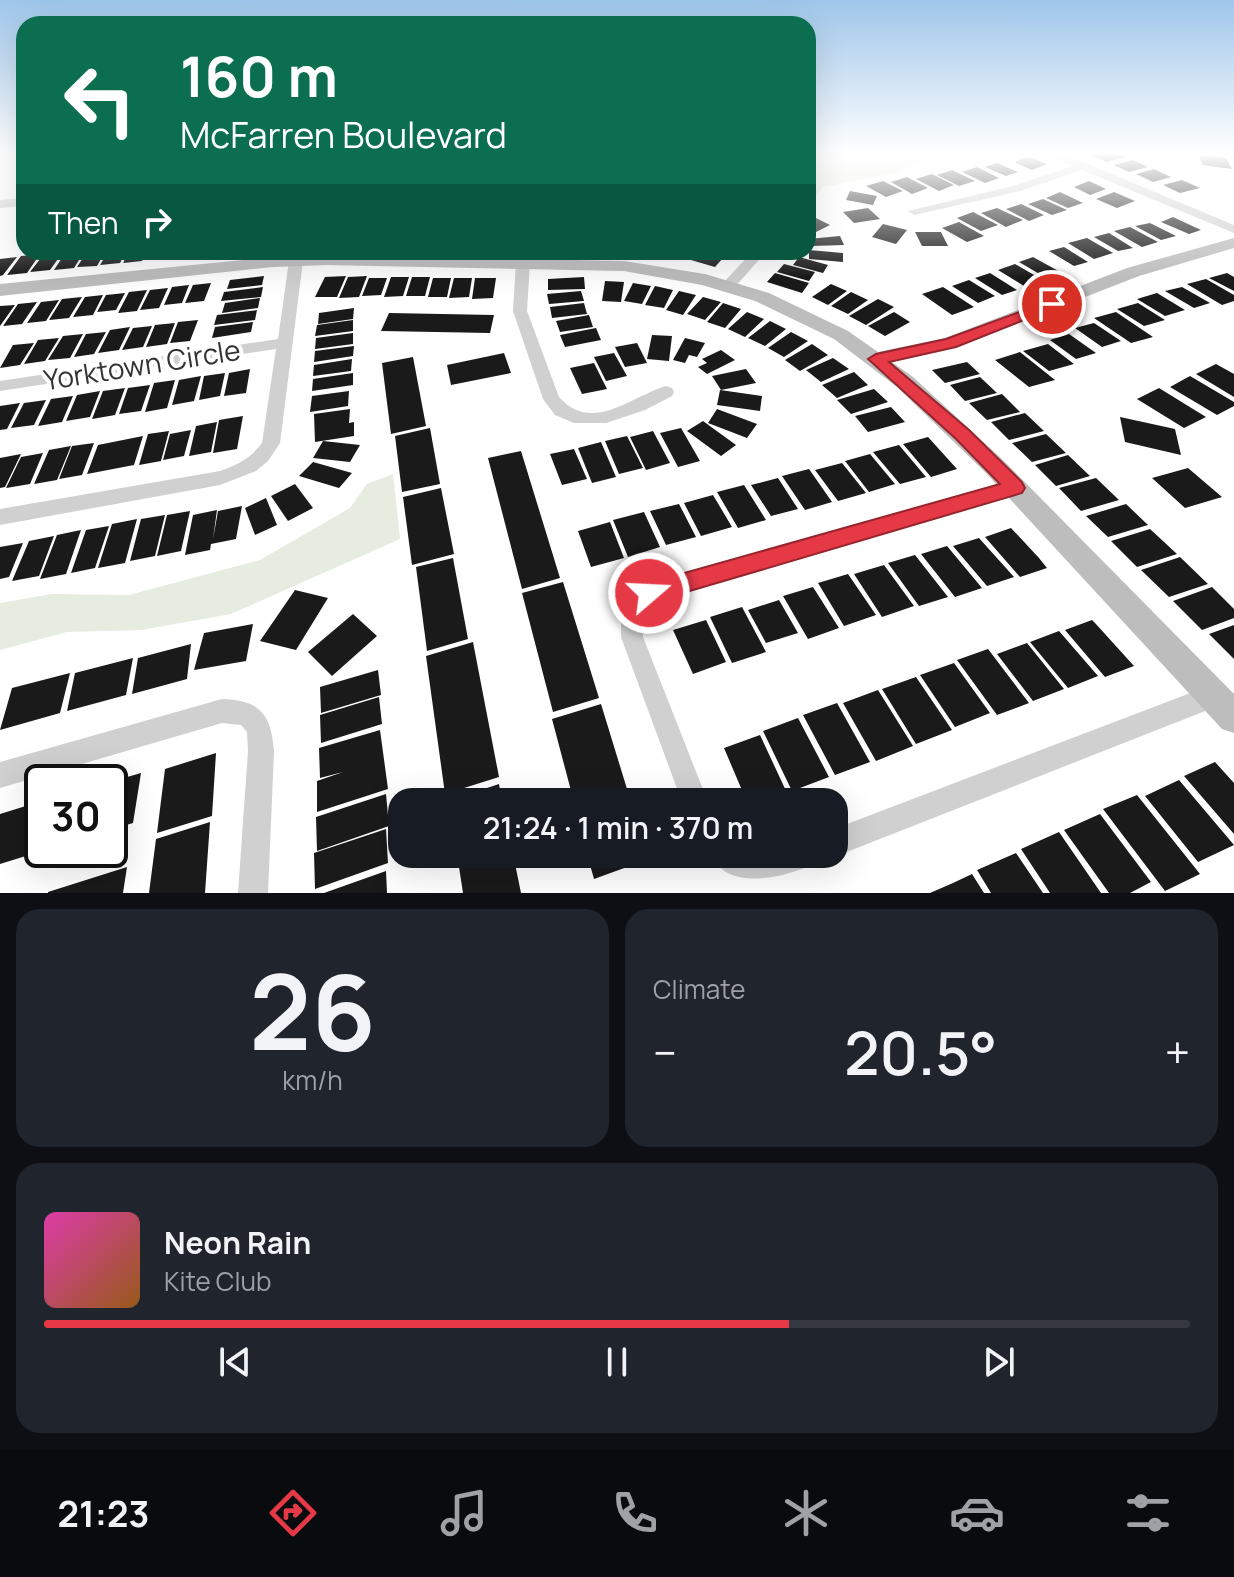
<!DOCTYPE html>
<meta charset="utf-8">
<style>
body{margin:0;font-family:Manrope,sans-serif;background:#20242c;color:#f1f3f6;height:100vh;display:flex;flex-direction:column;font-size:30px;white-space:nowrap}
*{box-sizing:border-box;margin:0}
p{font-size:26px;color:#9ea1a6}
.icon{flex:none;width:44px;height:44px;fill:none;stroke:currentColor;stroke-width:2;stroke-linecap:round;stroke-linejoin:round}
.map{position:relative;height:893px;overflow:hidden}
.side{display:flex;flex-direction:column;gap:16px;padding:16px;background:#0d0f14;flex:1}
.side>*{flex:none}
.guide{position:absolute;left:16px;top:16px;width:800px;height:244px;border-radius:24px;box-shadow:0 8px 32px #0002;background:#0b6e4f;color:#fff;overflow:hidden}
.speed{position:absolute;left:24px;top:764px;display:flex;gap:16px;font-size:40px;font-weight:700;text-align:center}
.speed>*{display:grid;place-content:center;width:104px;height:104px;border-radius:50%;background:#171b24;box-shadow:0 8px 32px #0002;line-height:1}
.speed .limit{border:4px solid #111;border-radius:12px;background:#fff;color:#111}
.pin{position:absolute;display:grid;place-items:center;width:68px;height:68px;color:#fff;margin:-34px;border:4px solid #fff;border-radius:50%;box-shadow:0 2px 8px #0007}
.me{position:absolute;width:88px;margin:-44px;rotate:71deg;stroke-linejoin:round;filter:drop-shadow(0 0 6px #0008)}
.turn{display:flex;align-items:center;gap:28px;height:168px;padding:0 32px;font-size:36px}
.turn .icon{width:104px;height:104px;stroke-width:2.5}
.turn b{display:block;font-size:56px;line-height:68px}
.then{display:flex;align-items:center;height:76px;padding:0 32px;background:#0003;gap:16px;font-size:30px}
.big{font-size:60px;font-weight:600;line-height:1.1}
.side .tile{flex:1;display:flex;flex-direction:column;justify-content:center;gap:12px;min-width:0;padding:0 28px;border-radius:24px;background:#20242c}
.side .dial{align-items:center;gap:0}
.dial b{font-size:104px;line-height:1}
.song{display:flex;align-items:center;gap:24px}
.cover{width:96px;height:96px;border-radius:12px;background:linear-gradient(135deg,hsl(320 70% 55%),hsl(30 70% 35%))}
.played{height:8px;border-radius:4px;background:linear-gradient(90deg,#e63946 65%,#363941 65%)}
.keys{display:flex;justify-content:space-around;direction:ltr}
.heat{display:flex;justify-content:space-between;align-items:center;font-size:44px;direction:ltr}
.side .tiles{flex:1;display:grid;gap:16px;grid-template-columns:1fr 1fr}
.tile:last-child{grid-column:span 2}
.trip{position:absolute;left:388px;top:788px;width:460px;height:80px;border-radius:24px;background:#171b24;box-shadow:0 8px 32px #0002;font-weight:600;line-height:80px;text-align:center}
.dock{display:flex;height:128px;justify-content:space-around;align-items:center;background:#090b0e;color:#9ea1a6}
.dock .icon{width:56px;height:56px}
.dock .on{color:#e63946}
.dock b{font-size:36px;color:#f1f3f6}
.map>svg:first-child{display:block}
</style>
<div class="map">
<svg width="1234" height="893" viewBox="0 0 1234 893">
<rect width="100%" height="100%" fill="#fff"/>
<path fill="#e6ecdf" d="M808,153H940L896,173L823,187L808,207Z
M393,474L400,539L231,614L141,630L67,632L0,650V603L52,594L129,595L260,560L350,508L367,484Z"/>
<path fill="#1a1a1a" d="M1114,153L1125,157L1106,162L1090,154Z
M1198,155L1226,158L1232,169L1203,165Z
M1029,157L1047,164L1032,170L1014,162Z
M1133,160L1148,167L1129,172L1114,165Z
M997,163L1018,172L1006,176L985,167Z
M977,167L999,178L985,183L962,172Z
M1154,169L1171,177L1153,182L1136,174Z
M952,170L975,181L959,186L937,175Z
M932,174L954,185L939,191L916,179Z
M907,177L928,188L912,194L891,182Z
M1182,180L1200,188L1180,193L1163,185Z
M883,181L903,191L886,197L866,186Z
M1089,181L1106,189L1090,195L1074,187Z
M850,191L877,196L873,205L846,200Z
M1060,192L1083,203L1068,208L1046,198Z
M1114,192L1135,201L1117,208L1096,199Z
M1043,199L1067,210L1052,215L1028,204Z
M1021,204L1044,215L1029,221L1006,209Z
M868,208L880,219L854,223L843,212Z
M997,208L1023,220L1006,227L981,213Z
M973,212L998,225L981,231L957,218Z
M1173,217L1201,230L1189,234L1161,222Z
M816,218L830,225L808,236V222Z
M959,222L984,236L967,242L942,228Z
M1150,223L1176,236L1161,240L1135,226Z
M883,224L907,230L896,244L872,237Z
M1130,227L1158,242L1142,247L1114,231Z
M915,232H941L948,246H922Z
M1109,233L1133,248L1118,251L1094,237Z
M840,236L844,245L811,246L808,239Z
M1087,238L1113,253L1094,259L1068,243Z
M1064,247L1088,262L1074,266L1049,251Z
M809,250L843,253V262L809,259Z
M63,252L50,270L30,272L44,254Z
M66,252H84L74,268L54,270Z
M87,252H105L97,266L77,267Z
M108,252H126L120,263L100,265Z
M129,252H147L142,261L123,263Z
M689,252H703L723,258L715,267L684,258Z
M40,254L27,273L7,275L21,256Z
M17,257L3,275L0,276V259Z
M799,257L828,265L823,273L793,265Z
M1033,257L1062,273L1048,279L1019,262Z
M784,264L815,272L809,281L777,272Z
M1015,264L1041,279L1024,286L998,270Z
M775,273L809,283L802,293L767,282Z
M990,273L1017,290L1002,295L975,278Z
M1227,273L1234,277V291L1209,278Z
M264,276L262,285L227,289L230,280Z
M346,276L337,297H315L325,277Z
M367,276L359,297L339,298L348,277Z
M391,277H409L403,296L384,297Z
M412,277H430L425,296H406Z
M584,277L585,289L548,290V279Z
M369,278H387L381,295L362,296Z
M433,278H451L447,297H428Z
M454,278H472L469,297L449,298Z
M475,278H496L493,298L472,299Z
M1206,279L1234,295V301L1222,305L1187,284Z
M969,280L995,296L978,303L952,286Z
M605,281L624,282L621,302L602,301Z
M211,283L204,301L185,303L193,285Z
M633,283L651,286L642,304L624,301Z
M831,284L847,291L828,305L812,297Z
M189,285L182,303L164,305L172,287Z
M655,286L673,290L664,308L645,305Z
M263,287L261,297L221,301L224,292Z
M943,287L974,307L952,315L922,294Z
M1182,287L1210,303L1194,308L1165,291Z
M168,288L159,308L140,310L150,290Z
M147,290L137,311L118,313L129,292Z
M581,291L584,301L549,304L547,294Z
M679,291L696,295L683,315L666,310Z
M851,292L868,300L848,314L831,306Z
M125,293L116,310L97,312L106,295Z
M1157,293L1185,310L1165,316L1137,299Z
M103,295L93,315L73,317L85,297Z
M82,297L69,318L49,320L62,299Z
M703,297L721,302L705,320L687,314Z
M260,298L258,308L222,313L225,303Z
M878,299L894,307L866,325L849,316Z
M59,300L46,321L27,323L41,302Z
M37,302L22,324L3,326L18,304Z
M584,303L587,314L552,318L550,307Z
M723,303L741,309L725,328L707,322Z
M1138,303L1165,320L1144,326L1117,309Z
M15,305L0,326V306Z
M354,308L353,319L318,324L319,313Z
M257,310L255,320L214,325L217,315Z
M747,312L764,319L745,337L728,329Z
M894,312L910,322L885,336L868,326Z
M1116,312L1153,337L1131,343L1094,318Z
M389,313L494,315L490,333L381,331Z
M589,315L593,327L560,332L556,321Z
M198,320L190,341L170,343L178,322Z
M353,320V331L315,336L317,325Z
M770,321L786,329L765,346L748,338Z
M253,322L251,332L212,338L215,327Z
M175,323L167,344L146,347L155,325Z
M1094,323L1121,341L1102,347L1075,328Z
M152,326L143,347L122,350L133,328Z
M130,327L119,350L98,353L110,330Z
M596,328L601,340L565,347L560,335Z
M106,332L94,354L74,357L86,334Z
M791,332L808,341L784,357L768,348Z
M353,333V344L315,349L316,338Z
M83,334L70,358L48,360L63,336Z
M1069,334L1096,353L1076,359L1050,340Z
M652,335L672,336L669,361L647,359Z
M59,338L45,361L24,364L38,340Z
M685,338L705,343L697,357L689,355L685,363L673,360Z
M34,343L20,365L0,368L13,345Z
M637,343L647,363L625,367L615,347Z
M812,344L828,355L800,371L785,360Z
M1048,344L1074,364L1049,371L1023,351Z
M354,346L353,356L314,362L315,351Z
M721,350L735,360L707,374L698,367L707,363L702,359Z
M1020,352L1055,380L1029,387L995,360Z
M504,353L511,373L451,385L447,365Z
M614,353L627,376L606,381L594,357Z
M413,357L426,426L391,434L382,363Z
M833,358L849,369L821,382L806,370Z
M352,359L351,371L313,376L314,365Z
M967,362L980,374L945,383L932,370Z
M594,363L607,389L582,394L570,368Z
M1216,364L1234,374V397L1196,374Z
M250,369L246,393L224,396L229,373Z
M746,369L756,383L721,390L712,376Z
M854,372L868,385L837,398L822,385Z
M225,373L220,396L199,400L204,376Z
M353,373V385L312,391L313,379Z
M201,376L194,401L172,405L179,380Z
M1190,376L1234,402V406L1217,415L1170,387Z
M980,377L997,393L965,401L950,385Z
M175,380L167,408L145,412L154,383Z
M150,385L141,411L119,414L128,388Z
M125,388L115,415L92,419L103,391Z
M1159,388L1206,417L1184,428L1137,399Z
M874,389L888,402L851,414L837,400Z
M720,390L762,396L760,411L717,405Z
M100,391L90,417L66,421L77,395Z
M349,391L348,406L310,412L312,396Z
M1002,394L1020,412L987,420L969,403Z
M73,396L62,422L38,426L51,399Z
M46,400L34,425L11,428L24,403Z
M20,403L7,429L0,430V406Z
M891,407L905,422L868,432L855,416Z
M350,409L349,423L354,422V436L315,442L314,414Z
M717,409L757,424L747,438L708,423Z
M1025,413L1044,431L1009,440L991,422Z
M243,416L237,449L213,453L219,420Z
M1120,417L1175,429L1181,455L1125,442Z
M703,421L736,445L721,456L687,431Z
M217,422L211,452L189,456L196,426Z
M430,428L440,484L402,492L395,436Z
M681,428L700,461L678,467L660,433Z
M191,430L184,456L163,460L170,434Z
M169,431L161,461L139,465L148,434Z
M653,431L670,463L646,470L630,437Z
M1046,434L1066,453L1032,462L1012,443Z
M143,436L134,465L87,474L98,445Z
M627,436L643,468L619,474L605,441Z
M928,437L957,469L931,477L903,444Z
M323,441L360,445L350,462L313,458Z
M601,442L616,477L592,483L578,448Z
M94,443L82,475L59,479L72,446Z
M899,445L926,477L900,484L873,452Z
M71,446L57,480L34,484L49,450Z
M574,449L587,479L562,485L550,454Z
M521,451L560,578L522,589L488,458Z
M43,453L30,484L6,488L21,457Z
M21,454L5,487L0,488V458Z
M870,454L895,484L869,492L845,461Z
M1068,455L1090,476L1056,486L1035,465Z
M313,462L352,473L339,488L299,476Z
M842,463L866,493L838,501L815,470Z
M1188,468L1222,497L1185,508L1152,478Z
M809,469L832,502L805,510L782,476Z
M778,478L798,509L771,516L751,485Z
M1096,478L1119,500L1081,511L1059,488Z
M295,484L313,508L288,521L271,496Z
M744,485L766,520L738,528L717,492Z
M441,488L454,554L412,565L403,497Z
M713,495L732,527L701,536L684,503Z
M266,498L277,525L255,535L245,508Z
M679,504L696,537L666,545L650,511Z
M1126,504L1148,525L1108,537L1086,516Z
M242,506L236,539L211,544L210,550L185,555L193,515L217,510L213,539L218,511Z
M190,511L181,551L157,556L167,515Z
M644,512L660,547L628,557L613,520Z
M165,515L155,556L130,561L141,519Z
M137,519L125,563L98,568L112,524Z
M610,522L624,558L591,567L578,531Z
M109,526L95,568L71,573L86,530Z
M1011,528L1039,558L1047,568L1020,577L985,537Z
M1150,529L1177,554L1137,567L1111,541Z
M81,530L66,574L40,579L57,535Z
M54,536L39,576L12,581L29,541Z
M979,538L1014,577L987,586L953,546Z
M23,543L9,577L0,579V547Z
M947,546L982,588L955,597L921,554Z
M915,555L948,597L919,606L888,563Z
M1180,557L1208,584L1169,597L1141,570Z
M453,558L468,639L427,651L416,567Z
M884,565L914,606L882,617L854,574Z
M848,574L876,615L844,626L818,583Z
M563,582L599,698L553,712L522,593Z
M813,587L839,628L808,639L783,596Z
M1212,587L1234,609V618L1202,630L1173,601Z
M295,590L328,598L296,650L260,641Z
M779,600L798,633L766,643L748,610Z
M742,607L766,652L732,663L710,617Z
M353,614L377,636L332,676L308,652Z
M706,620L726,662L693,674L673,630Z
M1092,620L1095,623L1134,666L1105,677L1065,630Z
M253,624L246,661L194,670L204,633Z
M1234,625V659L1209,634Z
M1059,631L1098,676L1068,688L1030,642Z
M473,642L499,777L445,794L426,656Z
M1027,643L1064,689L1033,701L997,654Z
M191,644L187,679L132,694L138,658Z
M988,649L1029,703L997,715L957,660Z
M133,658L126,695L67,711L75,673Z
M954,663L990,713L955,727L920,675Z
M378,670L381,695L321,713L320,687Z
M70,673L60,713L0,730L12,688Z
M916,677L952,730L916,744L882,689Z
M878,690L913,746L876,761L843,703Z
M379,697L382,724L321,743L320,715Z
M837,703L870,762L835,775L803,715Z
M601,704L631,802H574L552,719Z
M798,718L829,777L792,791L763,731Z
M380,730L388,789L317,812V781L343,772L320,778L319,748Z
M760,735L787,793L763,802H747L724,748Z
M216,753L212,816L157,833L165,769Z
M1215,762L1234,783V834L1184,776Z
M141,773L133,823L110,830V782Z
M1179,780L1234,845L1198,862L1145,796Z
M499,784L502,802H448V801Z
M386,794L389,826L317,851L316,817Z
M1137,795L1200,874L1165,891L1103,809Z
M42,801V851L0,864V814Z
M1100,814L1151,882L1130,893H1109L1064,830Z
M210,822L205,893H149L156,839Z
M386,829L388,863L315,889L314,853Z
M1059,832L1101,893H1050L1021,849Z
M1016,853L1043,893H991L977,870Z
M457,854H513L521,893H463Z
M587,854H647L649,859L594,879Z
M127,867L123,893H48V892Z
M386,871L387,893H324Z
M972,874L984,893H930L953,883Z"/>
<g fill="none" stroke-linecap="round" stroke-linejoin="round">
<path fill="#d0d0d0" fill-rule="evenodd" d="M1045,153H1059L1088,164L1234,225V233L1082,170L1020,191L914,215L908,211L1013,186L1073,166Z
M24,198V206L0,208V200Z
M752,252H766L733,289H723V283Z
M296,257L303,261L280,443L268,461L256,471L220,485L0,525V509L220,471C237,465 251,458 262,443L276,349L0,391V381L278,339L289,261Z
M523,258L530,262L527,311L559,397C592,434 630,397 666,386L672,388L674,392L672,396L645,410L606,423H574L555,415L543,399L513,311L516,262Z
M1015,481L1022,483L1025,488L1022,493L668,595C649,605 642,615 643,637L708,802H682L621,637C619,607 635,588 663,578Z
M1214,684L1223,688L1226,696L1223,704L834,857L827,854H834V829Z
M222,699C260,700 271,714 274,751L268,893H238L248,751L247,732L241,725L222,723L0,788V762Z
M710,854H819L815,864C784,877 728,893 710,854Z"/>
<path fill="#bdbdbd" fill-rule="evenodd" d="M1234,238V248L1139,276L957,347L892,362L913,377L1003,460L1234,694V733L1222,729L985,472L897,387L834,339L755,301L702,285L624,271L327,265L273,267L0,296V284L273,257L327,255L624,261L705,274L769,293L848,331L878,352L945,338L1127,268Z"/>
</g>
<linearGradient id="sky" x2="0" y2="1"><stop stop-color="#9ec6ea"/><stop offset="0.55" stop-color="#fff"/><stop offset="1" stop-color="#fff" stop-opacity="0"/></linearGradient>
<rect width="1234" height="278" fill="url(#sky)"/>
<path fill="#e63946" stroke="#96252e" stroke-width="2" d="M1052,300L1059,304L1057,307L956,347L889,362L969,430L1022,482L1025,488L1022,493L649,603L642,600L638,593L642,586L649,583L1000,484L956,439L868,359L876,354L946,339Z"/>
<g text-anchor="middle" stroke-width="8" stroke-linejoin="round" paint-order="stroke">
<g font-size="28" fill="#333" stroke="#fff">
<text transform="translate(142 365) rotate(-9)" y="10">Yorktown Circle</text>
</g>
</g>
</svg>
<div class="speed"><div class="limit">30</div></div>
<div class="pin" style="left:1052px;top:304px;background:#d93025"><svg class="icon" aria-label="arrive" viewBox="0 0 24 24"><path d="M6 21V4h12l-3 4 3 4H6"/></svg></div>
<svg class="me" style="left:649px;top:593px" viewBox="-20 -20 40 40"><circle r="17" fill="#e63946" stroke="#fff" stroke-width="3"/><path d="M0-11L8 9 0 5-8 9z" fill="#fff"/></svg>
<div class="trip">21:24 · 1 min · 370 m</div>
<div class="guide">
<div class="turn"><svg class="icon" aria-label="left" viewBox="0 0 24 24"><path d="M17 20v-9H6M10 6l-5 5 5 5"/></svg><div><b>160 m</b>McFarren Boulevard</div></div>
<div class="then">Then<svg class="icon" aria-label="right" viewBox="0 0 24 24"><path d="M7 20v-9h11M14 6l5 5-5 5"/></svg></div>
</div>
</div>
<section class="side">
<div class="tiles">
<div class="tile dial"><b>26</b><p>km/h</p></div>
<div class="tile"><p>Climate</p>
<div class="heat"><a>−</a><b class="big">20.5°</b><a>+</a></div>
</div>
<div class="tile">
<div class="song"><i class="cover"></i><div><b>Neon Rain</b><p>Kite Club</p></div></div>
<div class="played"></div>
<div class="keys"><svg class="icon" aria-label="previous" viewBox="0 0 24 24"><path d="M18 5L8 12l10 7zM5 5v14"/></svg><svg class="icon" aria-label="pause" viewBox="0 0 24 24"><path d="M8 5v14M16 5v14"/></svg><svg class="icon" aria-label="next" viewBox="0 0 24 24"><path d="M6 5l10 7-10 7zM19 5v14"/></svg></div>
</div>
</div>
</section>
<nav class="dock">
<b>21:23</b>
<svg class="icon on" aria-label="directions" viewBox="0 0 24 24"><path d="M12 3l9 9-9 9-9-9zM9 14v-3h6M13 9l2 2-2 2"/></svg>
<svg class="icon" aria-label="music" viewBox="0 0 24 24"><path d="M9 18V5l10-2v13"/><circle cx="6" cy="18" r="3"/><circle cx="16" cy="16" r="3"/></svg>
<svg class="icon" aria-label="phone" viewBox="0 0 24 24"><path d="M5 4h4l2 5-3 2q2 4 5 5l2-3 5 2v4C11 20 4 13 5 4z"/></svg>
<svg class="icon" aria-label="climate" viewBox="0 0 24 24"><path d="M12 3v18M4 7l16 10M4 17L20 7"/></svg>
<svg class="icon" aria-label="car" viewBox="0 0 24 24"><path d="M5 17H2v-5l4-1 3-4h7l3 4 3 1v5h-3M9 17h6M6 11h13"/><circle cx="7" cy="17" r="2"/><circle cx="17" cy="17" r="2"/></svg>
<svg class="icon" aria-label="filters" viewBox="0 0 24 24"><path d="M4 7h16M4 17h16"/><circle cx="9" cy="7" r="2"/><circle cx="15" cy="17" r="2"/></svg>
</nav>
